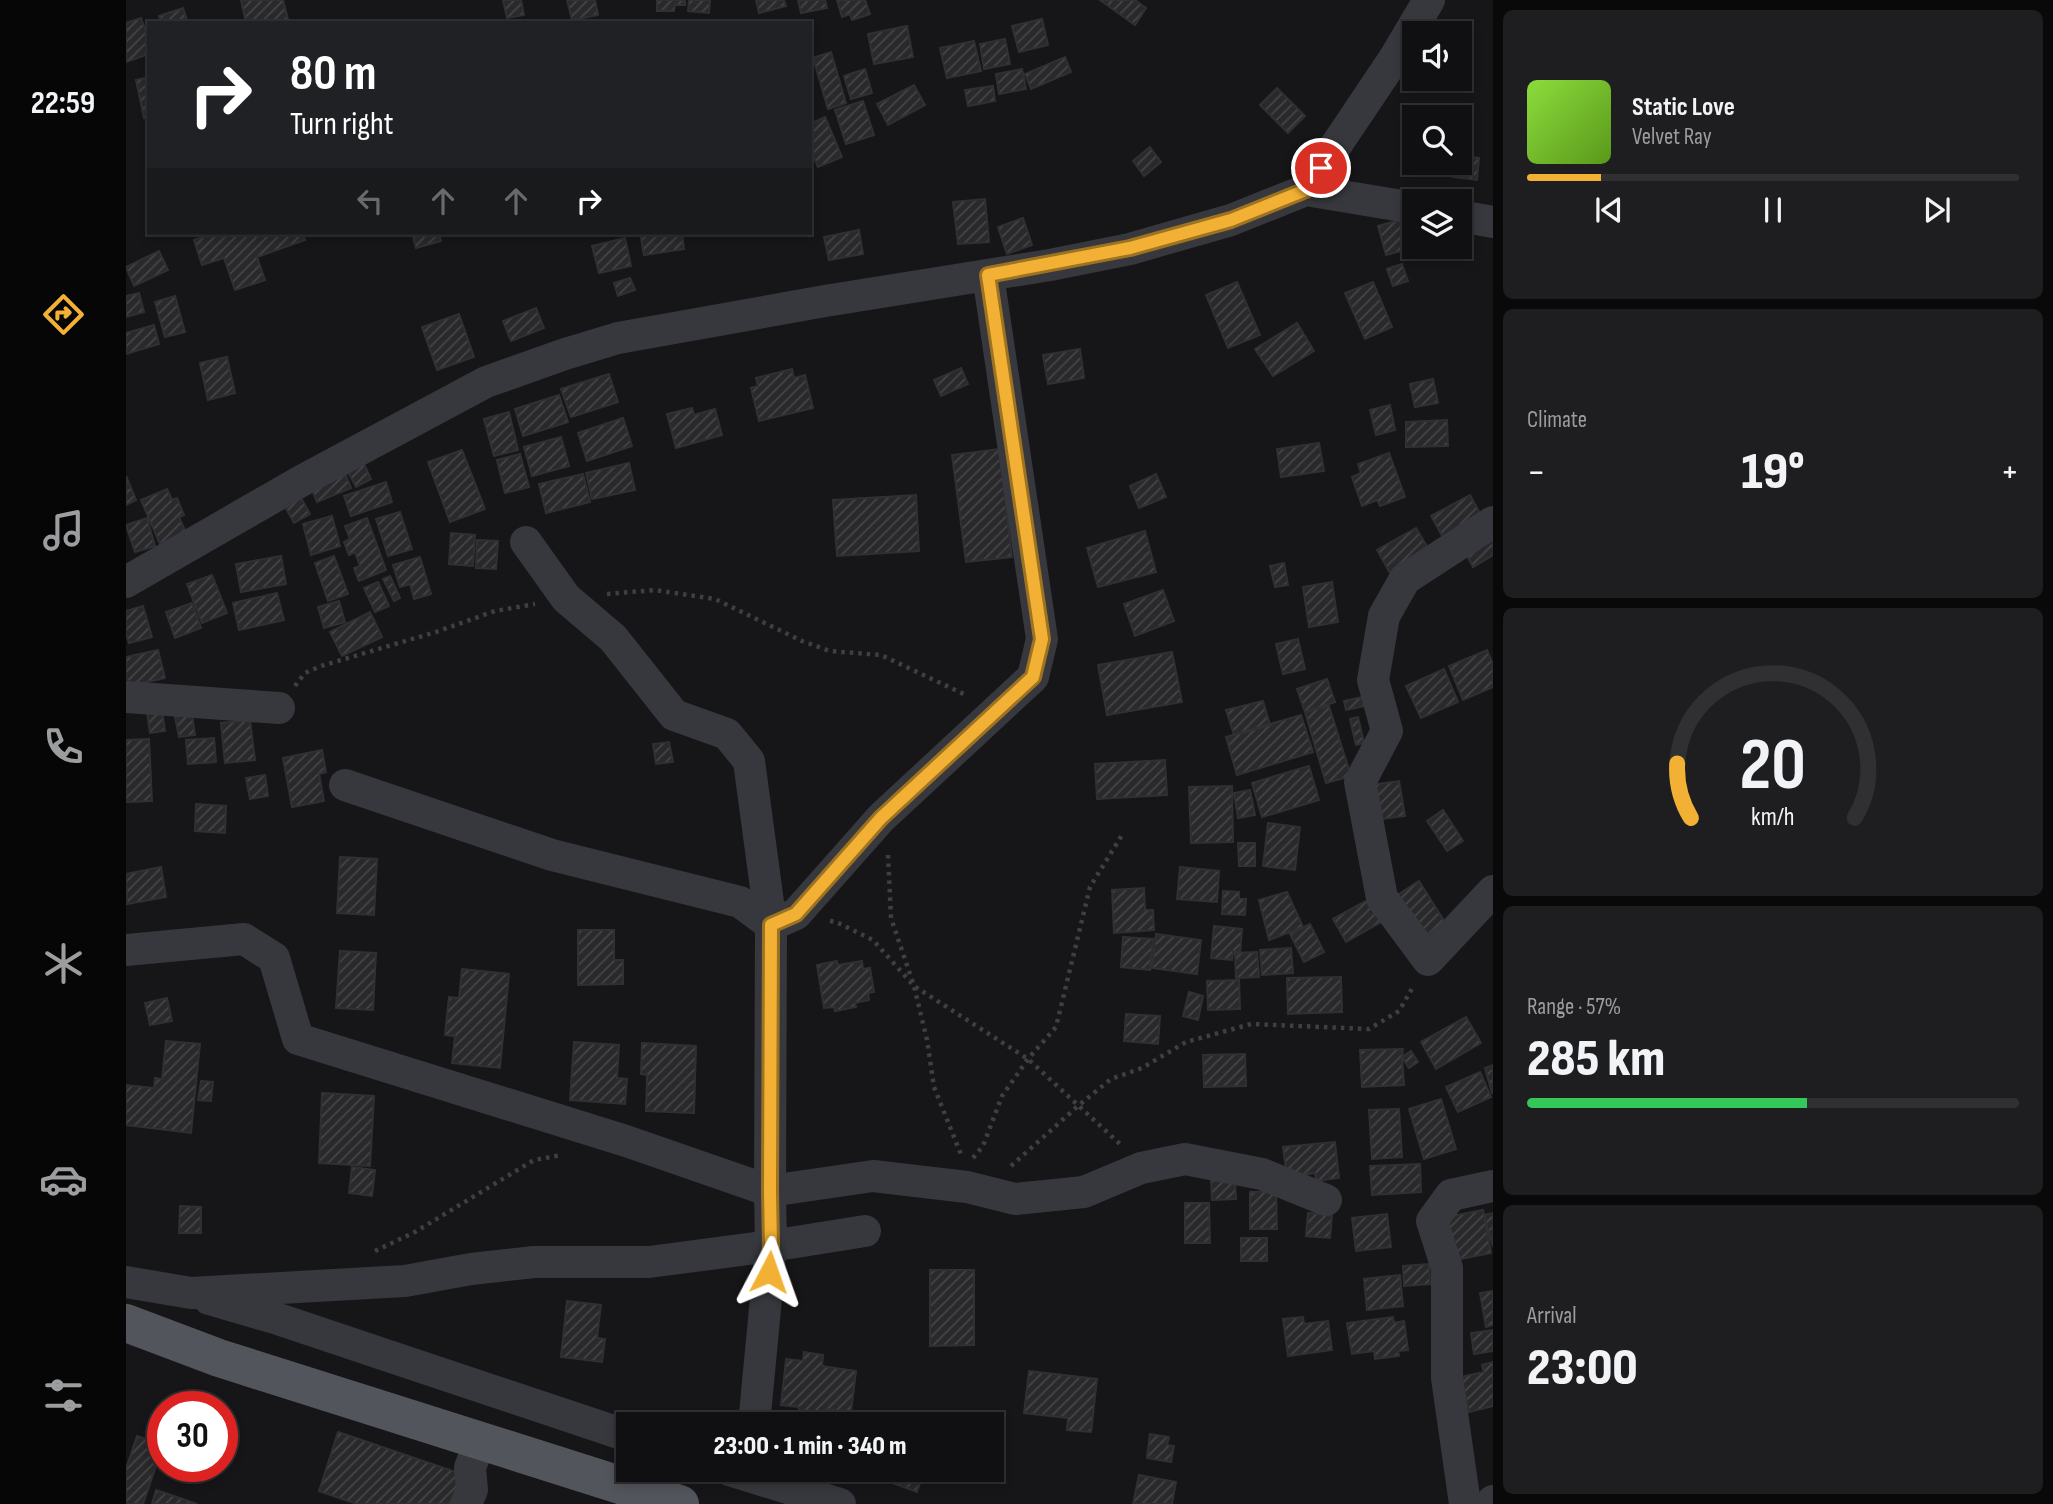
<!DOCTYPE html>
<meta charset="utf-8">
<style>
body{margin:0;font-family:"Sofia Sans Condensed",sans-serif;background:#1e1e20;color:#f1f3f6;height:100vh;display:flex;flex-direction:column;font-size:26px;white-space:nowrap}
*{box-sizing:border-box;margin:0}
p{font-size:23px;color:#9c9d9f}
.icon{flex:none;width:38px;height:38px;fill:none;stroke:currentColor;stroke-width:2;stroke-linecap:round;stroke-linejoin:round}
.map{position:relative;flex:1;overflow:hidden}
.panel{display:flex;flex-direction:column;gap:10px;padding:10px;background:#09090a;width:560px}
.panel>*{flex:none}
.guide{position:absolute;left:21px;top:21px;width:665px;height:214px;border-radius:0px;box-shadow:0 4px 10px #0003,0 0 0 2px #303032;background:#202124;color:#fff;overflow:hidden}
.tools{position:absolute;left:1276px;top:21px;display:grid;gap:14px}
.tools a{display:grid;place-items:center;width:70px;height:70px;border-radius:0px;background:#101012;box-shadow:0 4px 10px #0003,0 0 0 2px #303032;font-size:35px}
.speed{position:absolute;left:21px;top:1391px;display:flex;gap:14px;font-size:35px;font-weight:700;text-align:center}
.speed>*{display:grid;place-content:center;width:91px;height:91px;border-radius:50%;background:#101012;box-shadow:0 4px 10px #0003,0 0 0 2px #303032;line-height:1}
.speed .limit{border:10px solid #d22;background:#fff;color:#111}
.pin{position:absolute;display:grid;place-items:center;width:60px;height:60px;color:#fff;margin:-30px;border:4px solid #fff;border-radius:50%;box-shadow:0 2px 7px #0007}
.me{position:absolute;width:77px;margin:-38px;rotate:4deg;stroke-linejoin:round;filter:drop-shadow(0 0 5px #0008)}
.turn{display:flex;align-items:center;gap:24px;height:147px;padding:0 28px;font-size:32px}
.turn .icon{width:91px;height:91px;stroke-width:2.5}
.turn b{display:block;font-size:49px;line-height:60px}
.lanes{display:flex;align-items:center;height:66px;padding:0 28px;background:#0003;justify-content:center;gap:35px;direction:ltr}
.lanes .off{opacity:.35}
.big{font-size:52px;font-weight:800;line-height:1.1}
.panel .card{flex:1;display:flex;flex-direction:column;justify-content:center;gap:10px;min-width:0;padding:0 24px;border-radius:10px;background:#1e1e20}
.panel .dial{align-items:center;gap:0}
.dial svg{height:182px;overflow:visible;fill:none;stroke:#303032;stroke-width:7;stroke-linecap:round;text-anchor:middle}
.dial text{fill:#f1f3f6;stroke:none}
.song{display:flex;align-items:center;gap:21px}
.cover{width:84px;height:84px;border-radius:10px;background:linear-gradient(135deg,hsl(90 70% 55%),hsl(90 70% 35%))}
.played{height:7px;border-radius:4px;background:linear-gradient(90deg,#f2b134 15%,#303032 15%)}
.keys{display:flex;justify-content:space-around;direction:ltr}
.heat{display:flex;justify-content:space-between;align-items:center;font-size:38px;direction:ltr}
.charge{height:10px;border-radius:5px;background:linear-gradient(90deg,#34c759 57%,#303032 0)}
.trip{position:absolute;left:490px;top:1412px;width:388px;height:70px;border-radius:0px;background:#101012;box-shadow:0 4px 10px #0003,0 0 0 2px #303032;font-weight:800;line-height:70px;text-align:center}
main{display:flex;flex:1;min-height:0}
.menu{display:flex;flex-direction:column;width:126px;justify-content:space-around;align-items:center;background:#060607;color:#9c9d9f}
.menu .icon{width:49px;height:49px}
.menu .active{color:#f2b134}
.menu b{font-size:32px;color:#f1f3f6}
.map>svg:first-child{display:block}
</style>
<main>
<nav class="menu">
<b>22:59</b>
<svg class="icon active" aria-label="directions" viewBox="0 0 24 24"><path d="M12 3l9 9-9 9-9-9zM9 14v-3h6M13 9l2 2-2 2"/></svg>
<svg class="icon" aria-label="music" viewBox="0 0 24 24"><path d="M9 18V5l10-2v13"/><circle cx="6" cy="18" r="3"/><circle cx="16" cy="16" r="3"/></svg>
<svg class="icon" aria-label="phone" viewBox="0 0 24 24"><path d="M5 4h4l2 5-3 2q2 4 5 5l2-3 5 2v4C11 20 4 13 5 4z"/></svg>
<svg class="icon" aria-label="climate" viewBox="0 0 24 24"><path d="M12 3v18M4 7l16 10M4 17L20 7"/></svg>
<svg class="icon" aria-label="car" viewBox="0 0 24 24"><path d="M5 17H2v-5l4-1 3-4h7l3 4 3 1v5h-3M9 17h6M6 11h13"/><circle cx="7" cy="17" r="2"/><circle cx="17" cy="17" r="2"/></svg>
<svg class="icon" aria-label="filters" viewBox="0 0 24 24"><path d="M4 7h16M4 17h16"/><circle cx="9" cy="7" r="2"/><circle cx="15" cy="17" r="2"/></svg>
</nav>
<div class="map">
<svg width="1367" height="1504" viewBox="0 0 1367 1504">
<defs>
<pattern id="building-hatch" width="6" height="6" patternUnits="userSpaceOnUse" patternTransform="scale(1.75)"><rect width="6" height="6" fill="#29292c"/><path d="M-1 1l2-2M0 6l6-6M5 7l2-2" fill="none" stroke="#454548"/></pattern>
</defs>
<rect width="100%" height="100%" fill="#161618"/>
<path fill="url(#building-hatch)" stroke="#303034" stroke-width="2" d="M115,0H157L163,23H120Z
M377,0H395L398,15L381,18Z
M441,0H469L472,15L446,20Z
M531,0H559V5H549L548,11H531Z
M563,0H584L583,13L562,11Z
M630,0H658L660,6L633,13Z
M672,0H699L701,8L675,13Z
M711,0H739L744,14L726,20L724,14L716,17Z
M974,0H1009L1020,8L1009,25Z
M57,8L62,23H35L33,16Z
M15,18L23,41V54L0,62V23Z
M916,19L922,45L893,52L886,26Z
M781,26L787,57L748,64L742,34Z
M879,39L884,64L858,69L854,44Z
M848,41L855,71L821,78L814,48Z
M705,52L720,103L702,109L687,58Z
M939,57L945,72L905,89L899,74Z
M739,69L746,93L725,99L718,76Z
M896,69L900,89L873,94L870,74Z
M23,77V117L18,118L10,80Z
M788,85L799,105L762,125L751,104Z
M867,86L869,101L842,106L839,90Z
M1151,88L1179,116L1162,133L1134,105Z
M737,101L748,135L720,144L709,110Z
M1288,108L1322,115V117H1288V163H1313L1312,171L1277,165Z
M699,117L716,157L692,167L684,149V124Z
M1024,147L1035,162L1018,176L1007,161Z
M1334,156L1353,158L1351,180L1326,177L1328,163H1334Z
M859,199L863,242L832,244L827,202Z
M897,218L906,245L881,254L872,227Z
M1281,218L1288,247H1290L1260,255L1252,226Z
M733,230L737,254L703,260L698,237Z
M90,233H176L179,240L131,257L139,280L109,290L98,258L76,265L68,240Z
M286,233H316L313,234L315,241L290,248Z
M514,233H556L558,249L518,255Z
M499,238L505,266L473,273L466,246Z
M33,251L42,270L8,286L0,267Z
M1276,264L1282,281L1267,286L1261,269Z
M504,278L509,290L492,296L488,283Z
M1111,282L1134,335L1102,348L1080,295Z
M1247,282L1266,327L1239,339L1219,293Z
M13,293L18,312L0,317V296Z
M49,296L59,332L39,337L29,302Z
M410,308L418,328L385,341L377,321Z
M333,314L348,357L311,370L296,327Z
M1171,323L1188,351L1147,376L1129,349Z
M28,325L33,344L0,354V333Z
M954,349L958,378L922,384L917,355Z
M101,357L109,393L82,400L74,363Z
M835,368L842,384L815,396L808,380Z
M666,369L668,378L679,375L687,408L633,421L625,388L632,386L630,378Z
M483,374L492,402L445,417L435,389Z
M1307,379L1312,403L1289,407L1284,384Z
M433,395L442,422L397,436L389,409Z
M1264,405L1269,430L1250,435L1244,410Z
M566,408L568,415L589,409L596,435L550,448L541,414Z
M383,412L392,450L368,456L358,419Z
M497,418L506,446L461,461L452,433Z
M1321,420L1322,446L1280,447V422Z
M435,437L443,466L406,476L398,447Z
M1193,443L1198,471L1155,477L1151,449Z
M873,449L886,557L840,562L826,455Z
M336,450L359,509L324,522L302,462Z
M1263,453L1279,497L1254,506L1251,500L1236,506L1226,477L1235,473L1232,464Z
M394,454L403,487L379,493L371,460Z
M503,463L509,490L466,499L460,473Z
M238,464L245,479L230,487L222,472Z
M218,471L225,488L191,502L184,485Z
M457,474L464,502L420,513L413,484Z
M1030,474L1040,497L1013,508L1004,486Z
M0,476L10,500L0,505Z
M260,482L266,502L225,516L218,496Z
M41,489L46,500L51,498L58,515L53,517L60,533L34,544L15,500Z
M790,495L793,551L711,556L707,500Z
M1344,495L1357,519L1319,541L1305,516Z
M174,496L184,514L168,523L158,505Z
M274,512L286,549L262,556L250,519Z
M206,516L214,546L185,555L177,524Z
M21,518L29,546L9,552L0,525Z
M241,518L260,570L233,581L228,568L234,566L229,552L223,555L218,542L224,539L219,526Z
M1290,528L1303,550L1264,573L1251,550Z
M1019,531L1030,572L972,587L961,548Z
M325,533L349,535L347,566L323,564Z
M1367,538V555L1347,567L1338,550Z
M351,540L372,541L370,569L350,568Z
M155,556L160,584L115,592L110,564Z
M208,556L222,594L202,601L189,563Z
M294,557L305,594L288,599L284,584L274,587L267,565Z
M1158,563L1162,585L1149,587L1144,566Z
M86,575L101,613L76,623L61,584Z
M264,576L274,598L268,601L257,579Z
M252,582L263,606L249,612L238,588Z
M1206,582L1212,622L1183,627L1177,587Z
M1037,590L1048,621L1009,636L998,604Z
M151,593L158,620L113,630L107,603Z
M213,601L219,622L198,628L192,607Z
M66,603L75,628L49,638L40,612Z
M17,606L26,637L3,643L0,634V611Z
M244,612L256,637L216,656L204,632Z
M1172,639L1179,669L1157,674L1150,644Z
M32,650L39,678L3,686L0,674V657Z
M1361,650L1367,664V687L1337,700L1323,666Z
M1046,652L1056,702L981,715L972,665Z
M1318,669L1332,702L1295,718L1280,686Z
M1201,679L1209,702L1179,712L1171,689Z
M1241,696L1243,705L1220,710L1218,701Z
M1137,701L1144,725L1108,735L1100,710Z
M1203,706L1225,776L1200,783L1179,712Z
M36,710L39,731L24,733L21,712Z
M66,714L69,735L53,737L49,717Z
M1175,715L1187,752L1111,775L1100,737Z
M1232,717L1238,743L1230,745L1224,719Z
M124,720L129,760L99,763L95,723Z
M88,738L90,762L62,764L60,740Z
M23,739L26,801L0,802V740Z
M543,742L547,762L530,764L527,744Z
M196,750L200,772L193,774L198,801L166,807L157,758Z
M1039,760L1041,795L971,799L969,764Z
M1183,766L1193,800L1136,817L1126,783Z
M139,775L142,796L124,799L120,778Z
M1273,781L1279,816L1249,820L1244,785Z
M1106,786L1107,842L1065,843L1063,787Z
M1124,790L1129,815L1112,818L1108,793Z
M70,804L100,806L99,833L69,831Z
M1317,810L1337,841L1321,851L1301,821Z
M1142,823L1174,827L1169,870L1137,866Z
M1112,843H1129V866H1113Z
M214,857L251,859L248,915L211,913Z
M35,867L40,897L1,904L0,874Z
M1054,867L1093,871L1091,902L1051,899Z
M1293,881L1320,924L1296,939L1270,896Z
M1018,888L1019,910H1027L1028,930L988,933L986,890Z
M1097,891L1113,892V899H1120L1119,915L1096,914Z
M1161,892L1177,927L1143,940L1133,900Z
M1245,898L1257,921L1220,942L1207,919Z
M1184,924L1198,952L1178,962L1164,934Z
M1088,926L1116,929L1114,953L1107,951L1106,960L1085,958Z
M452,930H488V960H497V984L452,985Z
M1030,934L1075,940L1071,974L1026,968Z
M997,937L1027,939L1024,970L995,967Z
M1165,948L1167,973L1136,975L1134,950Z
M214,951L250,953L247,1010L210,1008Z
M1131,952L1133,977L1110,978L1109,953Z
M711,961L712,965L736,961L737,969L744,968L748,992L742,993L743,1000L729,1003L730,1007L709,1011L708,1007L698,1008L691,965Z
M336,969L383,974L374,1068L326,1063L329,1036L319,1035L323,997L333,998Z
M1215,977L1216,1012L1162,1014L1161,978Z
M1113,980L1114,1009L1082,1010L1081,981Z
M1063,992L1077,996L1072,1020L1057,1016Z
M41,998L46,1021L24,1025L19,1003Z
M1000,1014L1034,1016L1032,1044L998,1041Z
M1340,1017L1355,1043L1310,1069L1295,1042Z
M40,1041L74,1044L65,1133L0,1125V1085L28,1088L29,1078L36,1079Z
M448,1042L493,1045L491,1078L501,1079L499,1104L444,1100Z
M516,1043L570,1046L568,1113L520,1111L521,1075L515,1074Z
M1277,1049L1276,1057L1278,1085L1236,1087L1234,1050Z
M1285,1051L1292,1062L1283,1068L1276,1057Z
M1119,1054L1120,1086L1078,1087L1077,1055Z
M1367,1065V1093H1366L1359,1068Z
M1354,1072L1365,1097L1332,1112L1320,1087Z
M75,1081L87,1082L85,1101L72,1100Z
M196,1093L248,1096L244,1166L193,1163Z
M1315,1099L1330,1149L1298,1159L1283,1109Z
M1273,1109L1276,1157L1246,1159L1243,1110Z
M1209,1142L1213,1178L1190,1181L1189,1173L1161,1177L1157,1147Z
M1294,1164L1295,1192L1246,1195L1244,1166Z
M226,1167L249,1170L246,1196L223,1193Z
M1085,1180H1109L1110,1199L1086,1200Z
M1150,1191L1151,1229H1124V1192Z
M1059,1203H1083L1084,1243H1059Z
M54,1206L75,1207V1233H53Z
M1357,1210L1365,1253L1329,1260L1321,1217Z
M1182,1213L1206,1215L1204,1238L1180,1236Z
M1367,1213V1247L1358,1215Z
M1261,1214L1265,1247L1230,1251L1226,1218Z
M1115,1238H1141V1261H1115Z
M1303,1264L1304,1284L1278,1286L1277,1266Z
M804,1270H848V1345L804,1346Z
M1274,1275L1277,1306L1241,1310L1238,1279Z
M1367,1291V1325L1360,1327L1354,1293Z
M441,1301L475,1305L471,1338L479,1339L476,1362L435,1357Z
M1177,1317L1178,1324L1202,1321L1206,1350L1162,1356L1157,1319Z
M1267,1317L1268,1323L1278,1321L1282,1350L1272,1351L1273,1356L1249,1359L1248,1351L1226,1354L1221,1323Z
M1367,1330V1351L1348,1354L1345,1333Z
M678,1352L697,1355L696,1366L730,1371L725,1412L700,1409L699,1421L672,1417L673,1407L655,1405L660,1359L677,1361Z
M1367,1362V1406L1343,1412L1335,1377L1358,1372L1356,1365Z
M903,1371L971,1379L965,1432L941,1430L942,1418L898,1413Z
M212,1432L339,1475L329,1504H231L193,1491Z
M1024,1434L1043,1437L1041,1445L1048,1446L1045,1462L1021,1458Z
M11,1436L37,1445L17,1504H0V1469Z
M761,1470H796L798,1471L791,1492L758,1480Z
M1013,1475L1050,1482L1046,1504H1007Z
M30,1490L71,1504H26Z"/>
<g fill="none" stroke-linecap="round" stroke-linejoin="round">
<path stroke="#3d3f44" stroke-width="4.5" stroke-dasharray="3.5 5" stroke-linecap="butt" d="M481,594L529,590L589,599L676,641L704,651L755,655L842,696
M169,686L179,673L195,666L310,632L369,611L409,604
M762,855L765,918L788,986L801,1040L808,1087L836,1157
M704,921L710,922L747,940L788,986L902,1059L994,1144
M847,1158L857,1146L876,1096L902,1059L930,1027L964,887L996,835
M885,1166L952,1106L985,1079L1016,1068L1060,1042L1125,1024L1243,1029L1273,1011L1288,985
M249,1251L289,1232L408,1160L436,1155"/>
<path stroke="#37383d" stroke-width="32" d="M1180,190L1288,208
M1334,216L1367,222
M1367,522L1279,579L1258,616L1247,680L1261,731L1234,782L1256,898L1302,960L1367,891
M400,542L440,598L487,638L548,715L601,734L623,761L645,925L644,1191L645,1246L628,1424
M0,582L177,480L360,382L439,354L492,338L699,301L924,265L1004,249L1105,220L1180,190L1268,59L1303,0
M0,697L153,708
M219,785L426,855L614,902L645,925L670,914L755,818L907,677L916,639L862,275
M0,950L118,939L148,958L172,1039L500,1141L644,1191L747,1176L841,1187L889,1199L958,1192L1015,1168L1059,1159L1136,1174L1200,1200
M0,1282L65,1293L279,1281L345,1269L408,1262H523L645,1246L739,1231
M83,1299L152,1319L502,1436
M603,1470L714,1504
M340,1504L346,1490L344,1468L354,1440
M1339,1504L1321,1378V1268L1306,1221L1325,1195L1367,1186
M1364,1504L1367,1501"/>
<path stroke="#53555c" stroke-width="38" d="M0,1323L93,1358L554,1504"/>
</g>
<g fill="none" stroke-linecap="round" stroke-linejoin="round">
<g stroke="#9d7322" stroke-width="18">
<path id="route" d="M643,1272L645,1246L644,1191L645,925L670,914L755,818L907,677L916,639L862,275L1004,248L1105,220L1180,190L1195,168"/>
</g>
<use href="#route" stroke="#f2b134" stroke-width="12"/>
</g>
</svg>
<div class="tools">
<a><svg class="icon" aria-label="sound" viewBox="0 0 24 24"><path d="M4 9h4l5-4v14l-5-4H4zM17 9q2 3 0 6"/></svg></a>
<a><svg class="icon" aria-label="search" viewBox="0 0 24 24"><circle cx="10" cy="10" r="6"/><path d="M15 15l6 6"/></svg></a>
<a><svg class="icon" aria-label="layers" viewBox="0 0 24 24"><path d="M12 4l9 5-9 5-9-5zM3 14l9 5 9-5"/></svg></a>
</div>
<div class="speed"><div class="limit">30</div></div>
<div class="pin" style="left:1195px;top:168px;background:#d93025"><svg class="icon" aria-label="arrive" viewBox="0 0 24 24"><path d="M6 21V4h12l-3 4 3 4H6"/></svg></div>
<svg class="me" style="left:643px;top:1272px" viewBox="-20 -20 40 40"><path d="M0-17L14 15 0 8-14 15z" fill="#f2b134" stroke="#fff" stroke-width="4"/></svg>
<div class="trip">23:00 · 1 min · 340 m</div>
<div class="guide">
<div class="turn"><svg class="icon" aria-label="right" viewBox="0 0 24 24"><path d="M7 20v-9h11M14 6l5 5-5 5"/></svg><div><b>80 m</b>Turn right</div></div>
<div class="lanes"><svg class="icon off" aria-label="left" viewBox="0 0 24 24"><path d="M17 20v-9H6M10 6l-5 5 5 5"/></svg><svg class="icon off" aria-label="ahead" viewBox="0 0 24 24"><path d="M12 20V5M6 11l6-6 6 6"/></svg><svg class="icon off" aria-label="ahead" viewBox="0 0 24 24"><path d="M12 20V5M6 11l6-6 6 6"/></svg><svg class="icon" aria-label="right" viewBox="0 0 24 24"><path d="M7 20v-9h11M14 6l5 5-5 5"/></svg></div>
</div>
</div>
<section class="panel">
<div class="card">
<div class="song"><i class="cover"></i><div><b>Static Love</b><p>Velvet Ray</p></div></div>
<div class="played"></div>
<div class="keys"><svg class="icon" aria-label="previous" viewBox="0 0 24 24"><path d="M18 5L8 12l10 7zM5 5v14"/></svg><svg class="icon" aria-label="pause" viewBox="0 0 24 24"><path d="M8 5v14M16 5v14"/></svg><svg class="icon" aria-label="next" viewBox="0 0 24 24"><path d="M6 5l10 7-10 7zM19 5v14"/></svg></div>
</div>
<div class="card"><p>Climate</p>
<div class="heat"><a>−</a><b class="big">19°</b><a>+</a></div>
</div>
<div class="card dial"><svg viewBox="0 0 100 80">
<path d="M14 69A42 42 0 1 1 86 69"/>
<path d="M14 69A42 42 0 0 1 8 45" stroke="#f2b134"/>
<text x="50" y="56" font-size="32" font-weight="700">20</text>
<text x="50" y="72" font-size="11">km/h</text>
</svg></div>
<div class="card"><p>Range · 57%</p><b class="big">285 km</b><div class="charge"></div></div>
<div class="card"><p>Arrival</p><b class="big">23:00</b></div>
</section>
</main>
